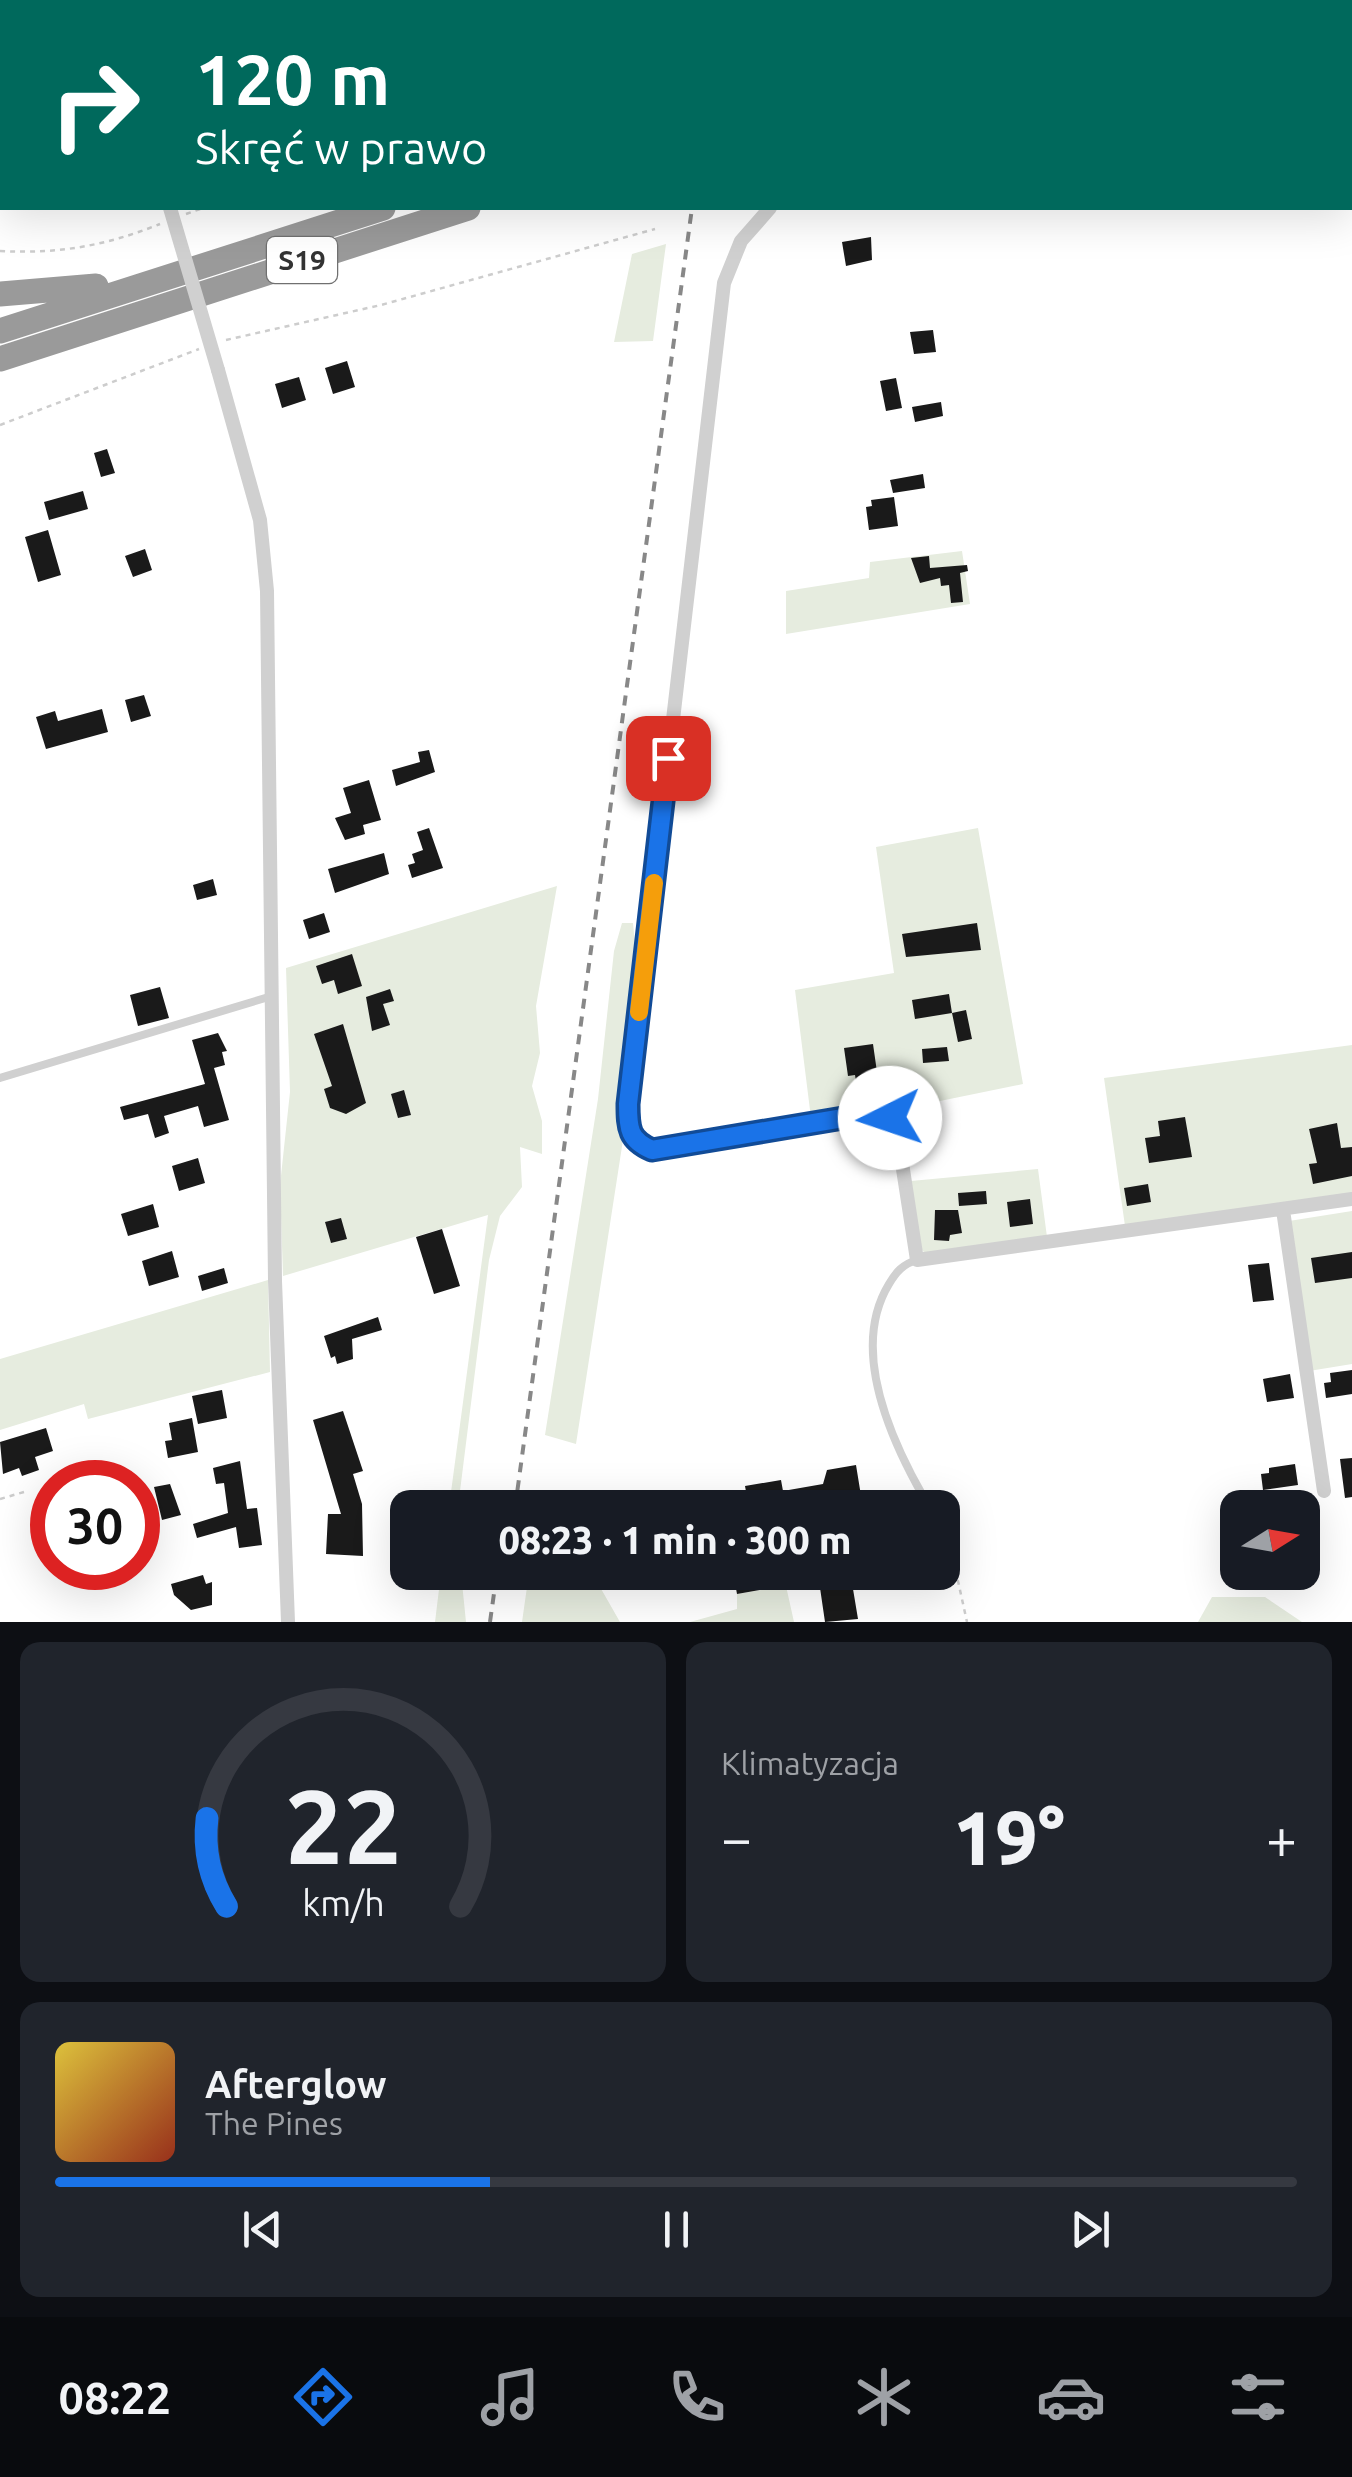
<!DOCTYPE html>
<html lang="pl">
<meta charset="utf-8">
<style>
body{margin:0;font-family:Ubuntu,sans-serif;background:#20242c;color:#f1f3f6;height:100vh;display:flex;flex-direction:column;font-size:38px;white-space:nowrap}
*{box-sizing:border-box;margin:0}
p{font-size:32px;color:#9ea1a6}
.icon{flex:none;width:55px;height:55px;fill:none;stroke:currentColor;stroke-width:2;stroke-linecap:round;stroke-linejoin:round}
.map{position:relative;height:1622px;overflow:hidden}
.drawer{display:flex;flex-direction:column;gap:20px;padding:20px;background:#0d0f14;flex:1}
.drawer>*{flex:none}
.top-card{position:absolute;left:0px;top:0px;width:1352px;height:210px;box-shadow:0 10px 40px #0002;background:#00695c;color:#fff;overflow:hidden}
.needle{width:65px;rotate:79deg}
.fabs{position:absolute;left:1220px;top:1490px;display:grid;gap:20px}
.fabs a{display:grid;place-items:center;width:100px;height:100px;border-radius:20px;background:#171b24;box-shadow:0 10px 40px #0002;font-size:50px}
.speed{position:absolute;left:30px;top:1460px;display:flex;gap:20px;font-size:50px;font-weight:700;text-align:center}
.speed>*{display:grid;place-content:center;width:130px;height:130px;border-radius:50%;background:#171b24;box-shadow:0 10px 40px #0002;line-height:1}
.speed .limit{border:15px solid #d22;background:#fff;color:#111}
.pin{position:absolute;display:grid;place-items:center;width:85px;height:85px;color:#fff;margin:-42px;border-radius:20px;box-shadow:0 5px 15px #0006}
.me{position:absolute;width:110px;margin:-55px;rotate:266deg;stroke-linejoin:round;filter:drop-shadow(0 0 8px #0008)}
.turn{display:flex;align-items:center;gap:35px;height:210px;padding:0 30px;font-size:45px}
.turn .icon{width:130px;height:130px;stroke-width:2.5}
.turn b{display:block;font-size:70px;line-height:85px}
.big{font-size:75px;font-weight:800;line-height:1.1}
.drawer .tile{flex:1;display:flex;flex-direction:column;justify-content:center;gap:15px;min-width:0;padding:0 35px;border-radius:20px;background:#20242c}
.drawer .dial{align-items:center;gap:0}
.dial svg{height:260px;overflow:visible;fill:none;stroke:#363941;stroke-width:7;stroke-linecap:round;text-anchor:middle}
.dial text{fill:#f1f3f6;stroke:none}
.song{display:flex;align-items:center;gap:30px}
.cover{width:120px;height:120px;border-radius:15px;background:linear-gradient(135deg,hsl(50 70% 55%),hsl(10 70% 35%))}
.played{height:10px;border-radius:5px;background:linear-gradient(90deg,#1a73e8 35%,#363941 35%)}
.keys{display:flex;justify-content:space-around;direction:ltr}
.heat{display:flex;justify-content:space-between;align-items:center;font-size:55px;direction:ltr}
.drawer .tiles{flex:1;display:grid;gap:20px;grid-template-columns:1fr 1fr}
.tile:last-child{grid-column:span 2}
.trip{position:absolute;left:390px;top:1490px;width:570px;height:100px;border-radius:20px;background:#171b24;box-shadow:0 10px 40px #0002;font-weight:800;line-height:100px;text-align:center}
.tabs{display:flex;height:160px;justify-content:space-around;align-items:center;background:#090b0e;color:#9ea1a6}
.tabs .icon{width:70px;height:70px}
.tabs .active{color:#1a73e8}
.tabs b{font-size:45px;color:#f1f3f6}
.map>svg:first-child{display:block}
</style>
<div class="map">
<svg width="1352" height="1622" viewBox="0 0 1352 1622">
<rect width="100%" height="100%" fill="#fff"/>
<path fill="#e6ecdf" d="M666,244L653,341L614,342L632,254Z
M962,551L970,604L786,634V591L869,578L870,562Z
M978,828L1023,1084L901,1109L883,1104L811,1118L795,990L894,973L876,847Z
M557,886L536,1006L540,1053L532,1086L542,1121V1154L520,1147L522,1187L500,1216L489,1260L458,1507H449L488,1215L283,1276L280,1185L290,1092L286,968Z
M622,923H633L635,944L623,1140L576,1444L545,1435L598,1099L614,951Z
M1352,1045V1195L1125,1226L1104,1078Z
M1038,1169L1047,1237L925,1253L918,1246L911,1181Z
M1352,1211V1364L1309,1371L1289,1221Z
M268,1280L270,1372L88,1419L84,1404L0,1430V1359Z
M441,1573H461L466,1622H435Z
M529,1573H592L620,1622H522Z
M786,1586L794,1622H690L737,1609V1594Z
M1212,1597H1265L1302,1622H1198Z"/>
<path fill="#1a1a1a" d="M871,237L872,260L846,266L842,242Z
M933,330L936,352L914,354L910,332Z
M347,361L355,387L333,394L325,368Z
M299,377L306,400L282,408L275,384Z
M896,378L902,408L886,411L880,381Z
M941,402L943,416L915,422L912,407Z
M107,449L115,473L101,477L94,453Z
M923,474L925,488L893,493L890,480Z
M83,491L88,509L49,520L44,502Z
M894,497L898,526L869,530L866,507L872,506L871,500Z
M48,530L61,575L38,582L25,537Z
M145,549L152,570L133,577L125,556Z
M929,556L930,568L967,565L968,571L960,573L963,602L951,603L949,585L941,586L940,578L920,583L911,558Z
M144,695L151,716L131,722L125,700Z
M102,709L108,732L46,749L36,717L55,711L58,721Z
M429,750L435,772L396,786L392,770L420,762L418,752Z
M369,780L381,820L363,825L365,834L345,840L335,818L351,813L343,788Z
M429,828L443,868L412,878L408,865L415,863L412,854L423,850L417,832Z
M384,853L389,874L335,893L328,869Z
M213,879L217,895L197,900L193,885Z
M324,913L330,932L309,939L303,920Z
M977,923L981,950L906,957L902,934Z
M352,954L362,986L338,994L334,980L322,984L316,966Z
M160,987L169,1018L138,1026L130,995Z
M390,989L394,1001L383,1004L390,1025L372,1031L366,997Z
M949,994L952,1013L915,1019L912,1000Z
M966,1010L972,1039L958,1042L952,1013Z
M343,1024L366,1103L346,1114L330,1108L324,1089L332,1086L314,1034Z
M218,1033L227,1051L222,1052L225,1065L214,1068L229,1120L204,1127L198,1106L164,1116L169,1133L155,1138L148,1114L124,1120L120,1107L205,1084L192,1040Z
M873,1044L877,1072L869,1073L870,1079L856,1081L855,1075L848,1076L844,1048Z
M947,1047L949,1061L923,1063L922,1049Z
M404,1090L411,1115L398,1118L391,1094Z
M1185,1117L1192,1157L1149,1163L1145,1138L1160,1136L1158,1121Z
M1337,1123L1341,1148L1352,1147V1176L1313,1184L1309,1164L1317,1163L1309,1129Z
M198,1158L205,1183L179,1191L172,1166Z
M1148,1184L1151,1202L1127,1206L1124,1188Z
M986,1191L987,1204L959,1206L958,1193Z
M1030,1199L1033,1224L1010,1227L1007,1202Z
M153,1204L159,1227L128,1236L121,1214Z
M935,1210H958L962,1233L950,1235L949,1241L934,1240Z
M341,1218L347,1239L331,1243L325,1222Z
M442,1229L460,1286L434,1294L416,1237Z
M172,1251L179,1277L149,1286L142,1261Z
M1352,1252V1278L1315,1283L1311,1258Z
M1269,1263L1274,1300L1253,1302L1248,1265Z
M224,1268L228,1283L202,1291L198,1276Z
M378,1317L382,1330L352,1339L353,1359L337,1364L335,1356L331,1358L324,1336Z
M1352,1370V1394L1326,1398L1324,1383L1331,1382L1330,1373Z
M1290,1374L1294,1398L1267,1402L1263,1379Z
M222,1390L227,1418L198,1424L192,1396Z
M343,1411L363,1471L353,1474L362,1504L363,1556L326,1554L328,1514H341L313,1420Z
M192,1418L198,1452L168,1458L165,1441L172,1440L169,1423Z
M46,1428L53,1451L35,1457L39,1470L22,1476L19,1468L3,1474L0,1442Z
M1352,1458V1497L1345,1498L1340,1459Z
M240,1461L247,1509L257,1508L262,1545L239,1548L236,1527L197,1538L193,1524L228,1513L224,1483L216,1484L213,1468Z
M1295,1464L1298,1485L1263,1490L1261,1474L1269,1473V1468Z
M856,1465L863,1508H784L783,1503L749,1508L745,1486L781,1480L783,1491L823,1484L827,1470Z
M170,1484L181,1515L162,1520L154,1487Z
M733,1572H763L766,1589L737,1594Z
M203,1575L206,1584L212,1582V1605L191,1610L174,1595L171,1584Z
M831,1579L832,1587L852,1583L858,1619L825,1622L819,1581Z"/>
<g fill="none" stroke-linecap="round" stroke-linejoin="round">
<path stroke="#cdcdcd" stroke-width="2.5" stroke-dasharray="5 5" stroke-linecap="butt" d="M826,2L835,0
M1307,2L1315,0
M186,214L203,208
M0,251C59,254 105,246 160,224
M226,340L381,305L655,229
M0,425L199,349
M0,1499L24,1492
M942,1533L951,1549L967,1622"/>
<path stroke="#d0d0d0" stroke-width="8" d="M134,2L142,0
M0,1078L272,996
M917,1260C903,1264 896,1272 889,1284C850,1348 890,1438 923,1496"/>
<path stroke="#d0d0d0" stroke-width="14" d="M107,0V2
M1350,3L1352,2
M770,208L741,241L724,283L628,1105C628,1129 629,1139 652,1150L873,1113L890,1117L898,1137L917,1260L1352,1199
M218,370L260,520L267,591L275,1281L288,1622
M1283,1210L1324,1491"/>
<path stroke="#9a9a9a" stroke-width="25" d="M1028,2L1036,0
M1113,2L1121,0
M0,294L96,286
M0,331L383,208
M0,359L468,208"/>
<path stroke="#888" stroke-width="4" stroke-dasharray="10 8" stroke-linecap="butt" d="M709,2V0
M515,1508L692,208
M490,1622L497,1572"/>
<path stroke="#d0d0d0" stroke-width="14" d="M170,208L218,370"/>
</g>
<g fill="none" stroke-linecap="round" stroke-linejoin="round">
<g stroke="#114b97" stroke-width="25">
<path id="route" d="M668,758L628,1104C628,1129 629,1140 652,1150L873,1113L890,1118"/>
</g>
<use href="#route" stroke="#1a73e8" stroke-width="18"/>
<path stroke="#f59e0b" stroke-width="18" d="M639,1012L654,883"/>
</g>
<g text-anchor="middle" stroke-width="10" stroke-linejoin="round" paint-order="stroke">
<rect fill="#fff" stroke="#707070" stroke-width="2.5" x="267" y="237" width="70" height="46" rx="8"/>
<g font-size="28" font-weight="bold" fill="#333">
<text x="302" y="270">S19</text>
</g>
</g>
</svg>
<div class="fabs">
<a><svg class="needle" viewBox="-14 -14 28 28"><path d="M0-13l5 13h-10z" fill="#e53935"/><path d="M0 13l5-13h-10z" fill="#9ea1a6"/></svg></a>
</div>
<div class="speed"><div class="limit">30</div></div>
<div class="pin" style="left:668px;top:758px;background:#d93025"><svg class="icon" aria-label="arrive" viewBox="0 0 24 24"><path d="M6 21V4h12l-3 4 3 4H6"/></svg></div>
<svg class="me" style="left:890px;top:1118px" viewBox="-20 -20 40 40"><circle r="19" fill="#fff"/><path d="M0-13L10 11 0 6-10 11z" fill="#1a73e8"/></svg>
<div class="trip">08:23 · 1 min · 300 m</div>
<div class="top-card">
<div class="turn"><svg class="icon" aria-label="right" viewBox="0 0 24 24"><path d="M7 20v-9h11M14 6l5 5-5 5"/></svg><div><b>120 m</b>Skręć w prawo</div></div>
</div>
</div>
<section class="drawer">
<div class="tiles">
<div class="tile dial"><svg viewBox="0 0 100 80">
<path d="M14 69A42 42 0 1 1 86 69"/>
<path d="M14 69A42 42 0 0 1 8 42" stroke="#1a73e8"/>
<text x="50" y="56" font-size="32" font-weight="700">22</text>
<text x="50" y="72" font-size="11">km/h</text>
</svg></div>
<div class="tile"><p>Klimatyzacja</p>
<div class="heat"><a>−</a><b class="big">19°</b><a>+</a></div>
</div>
<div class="tile">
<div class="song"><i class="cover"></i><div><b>Afterglow</b><p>The Pines</p></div></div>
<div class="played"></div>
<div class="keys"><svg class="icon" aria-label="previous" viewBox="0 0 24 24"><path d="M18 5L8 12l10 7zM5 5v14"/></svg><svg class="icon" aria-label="pause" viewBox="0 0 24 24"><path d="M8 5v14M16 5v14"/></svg><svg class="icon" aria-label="next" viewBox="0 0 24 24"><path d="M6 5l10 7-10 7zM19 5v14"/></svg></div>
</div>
</div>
</section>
<nav class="tabs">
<b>08:22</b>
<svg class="icon active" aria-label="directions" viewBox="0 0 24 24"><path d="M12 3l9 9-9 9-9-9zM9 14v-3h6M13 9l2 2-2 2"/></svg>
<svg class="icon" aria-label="music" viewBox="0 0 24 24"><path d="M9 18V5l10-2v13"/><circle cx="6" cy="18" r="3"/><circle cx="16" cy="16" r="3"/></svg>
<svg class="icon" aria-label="phone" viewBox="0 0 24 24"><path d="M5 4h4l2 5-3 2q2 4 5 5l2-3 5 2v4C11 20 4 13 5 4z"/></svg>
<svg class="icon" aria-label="climate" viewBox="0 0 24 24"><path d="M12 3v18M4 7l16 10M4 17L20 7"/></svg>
<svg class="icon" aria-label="car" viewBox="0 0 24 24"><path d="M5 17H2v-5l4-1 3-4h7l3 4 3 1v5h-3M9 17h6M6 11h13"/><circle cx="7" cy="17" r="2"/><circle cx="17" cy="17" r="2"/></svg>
<svg class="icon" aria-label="filters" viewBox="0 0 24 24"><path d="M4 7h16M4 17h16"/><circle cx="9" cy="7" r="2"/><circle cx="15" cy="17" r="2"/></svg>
</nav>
